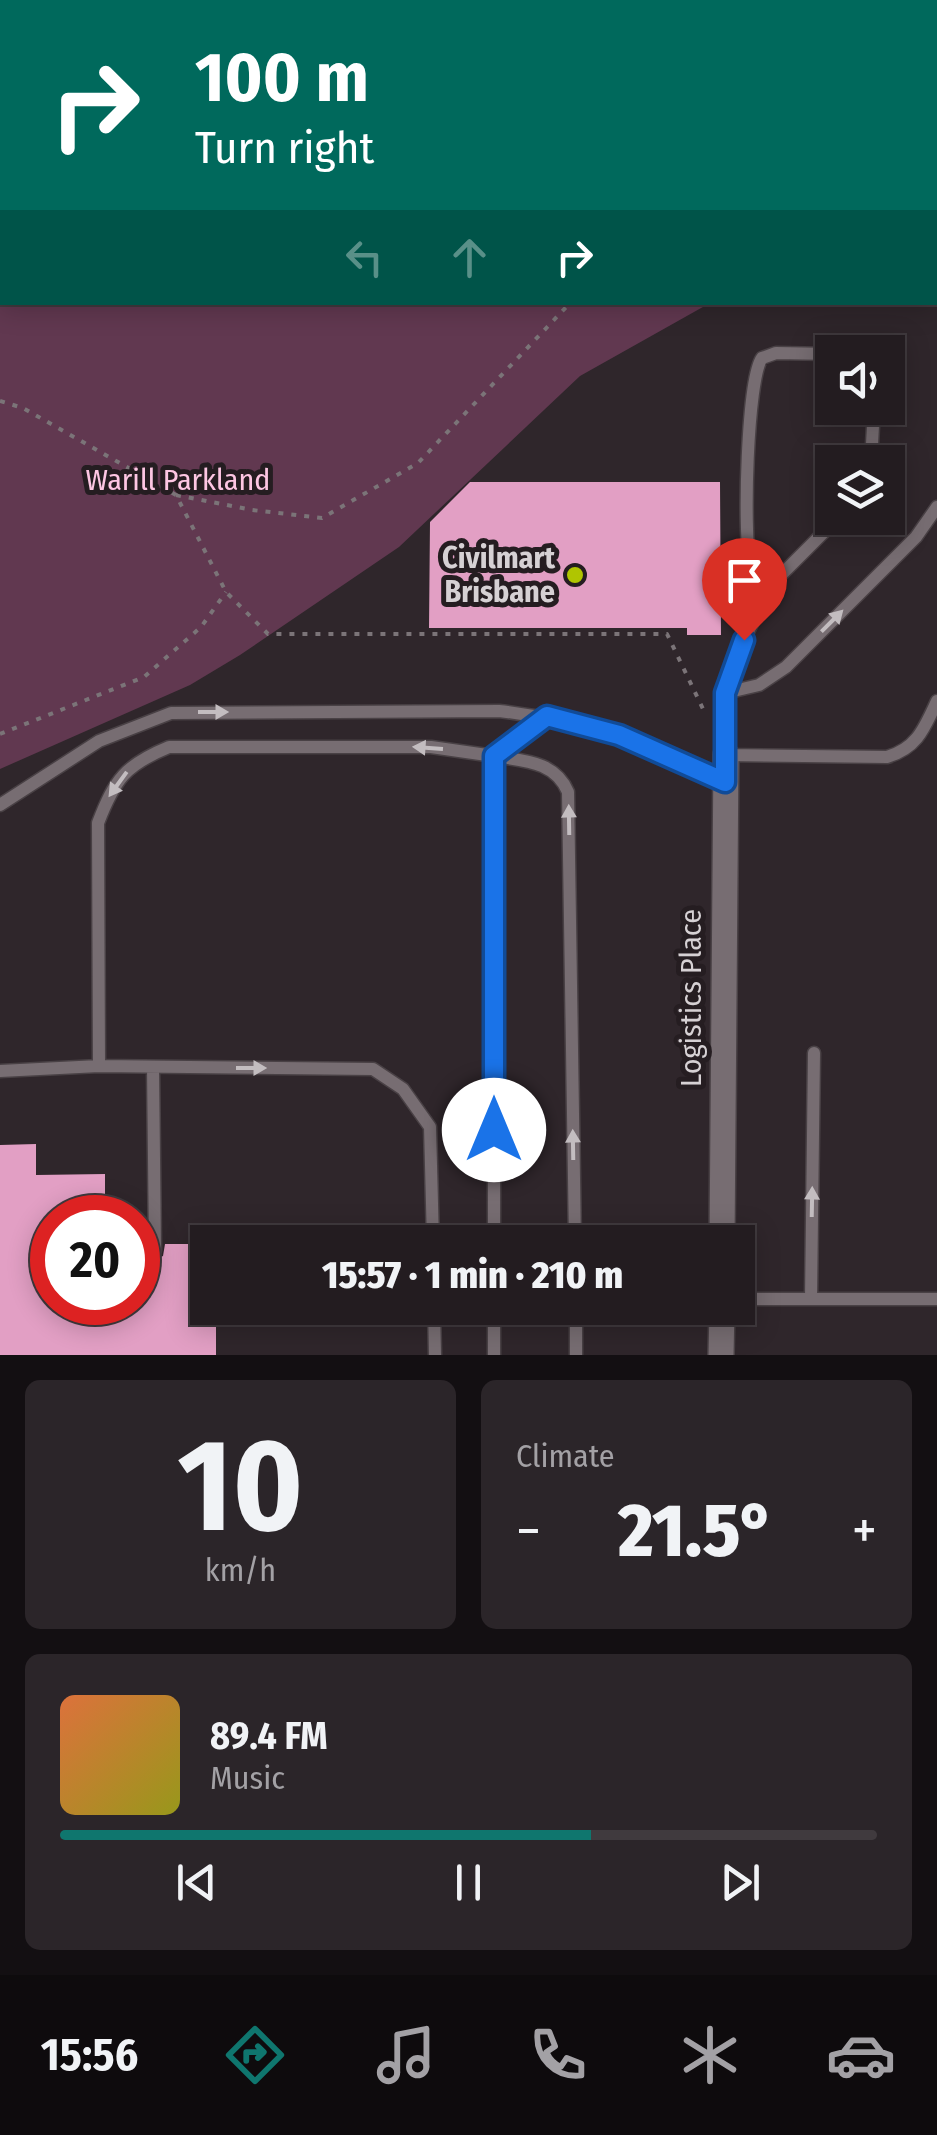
<!DOCTYPE html>
<meta charset="utf-8">
<style>
body{margin:0;font-family:"Fira Sans Condensed",sans-serif;background:#2b2529;color:#f1f3f6;height:100vh;display:flex;flex-direction:column;font-size:38px;white-space:nowrap}
*{box-sizing:border-box;margin:0}
p{font-size:32px;color:#a3a1a5}
.icon{flex:none;width:55px;height:55px;fill:none;stroke:currentColor;stroke-width:2;stroke-linecap:round;stroke-linejoin:round}
.map{position:relative;height:1355px;overflow:hidden}
.drawer{display:flex;flex-direction:column;gap:25px;padding:25px;background:#130f12;flex:1}
.drawer>*{flex:none}
.guide{position:absolute;left:0px;top:0px;width:938px;height:305px;box-shadow:0 5px 25px #0003,0 0 0 2px #403a3e;background:#00695c;color:#fff;overflow:hidden}
.controls{position:absolute;left:815px;top:335px;display:grid;gap:20px}
.controls a{display:grid;place-items:center;width:90px;height:90px;border-radius:0px;background:#231c20;box-shadow:0 5px 25px #0003,0 0 0 2px #403a3e;font-size:50px}
.speed{position:absolute;left:30px;top:1195px;display:flex;gap:20px;font-size:50px;font-weight:700;text-align:center}
.speed>*{display:grid;place-content:center;width:130px;height:130px;border-radius:50%;background:#231c20;box-shadow:0 5px 25px #0003,0 0 0 2px #403a3e;line-height:1}
.speed .limit{border:15px solid #d22;background:#fff;color:#111}
.pin{position:absolute;display:grid;place-items:center;width:85px;height:85px;color:#fff;margin:-102px -42px;border-radius:50% 50% 50% 0;rotate:-45deg;box-shadow:0 0 10px #0007}
.pin .icon{rotate:45deg}
.me{position:absolute;width:110px;margin:-55px;rotate:0deg;stroke-linejoin:round;filter:drop-shadow(0 0 8px #0008)}
.turn{display:flex;align-items:center;gap:35px;height:210px;padding:0 30px;font-size:45px}
.turn .icon{width:130px;height:130px;stroke-width:2.5}
.turn b{display:block;font-size:70px;line-height:85px}
.lanes{display:flex;align-items:center;height:95px;padding:0 30px;background:#0003;justify-content:center;gap:50px;direction:ltr}
.lanes .off{opacity:.35}
.big{font-size:75px;font-weight:800;line-height:1.1}
.drawer .tile{flex:1;display:flex;flex-direction:column;justify-content:center;gap:15px;min-width:0;padding:0 35px;border-radius:15px;background:#2b2529}
.drawer .dial{align-items:center;gap:0}
.dial b{font-size:130px;line-height:1}
.song{display:flex;align-items:center;gap:30px}
.cover{width:120px;height:120px;border-radius:15px;background:linear-gradient(135deg,hsl(20 70% 55%),hsl(60 70% 35%))}
.played{height:10px;border-radius:5px;background:linear-gradient(90deg,#0f766e 65%,#403a3e 65%)}
.keys{display:flex;justify-content:space-around;direction:ltr}
.heat{display:flex;justify-content:space-between;align-items:center;font-size:55px;direction:ltr}
.drawer .tiles{flex:1;display:grid;gap:25px;grid-template-columns:1fr 1fr}
.tile:last-child{grid-column:span 2}
.trip{position:absolute;left:190px;top:1225px;width:565px;height:100px;border-radius:0px;background:#231c20;box-shadow:0 5px 25px #0003,0 0 0 2px #403a3e;font-weight:800;line-height:100px;text-align:center}
.menu{display:flex;height:160px;justify-content:space-around;align-items:center;background:#0e0b0d;color:#a3a1a5}
.menu .icon{width:70px;height:70px}
.menu .active{color:#0f766e}
.menu b{font-size:45px;color:#f1f3f6}
.map>svg:first-child{display:block}
</style>
<div class="map">
<svg width="937" height="1355" viewBox="0 0 937 1355">
<rect width="100%" height="100%" fill="#2f262b"/>
<path fill="#613850" d="M0,0H937V175L935,2H2V302L710,303L580,376L399,547L240,655L190,685L0,769Z"/>
<path fill="#27011a" d="M0,0H340L2,2L0,38Z"/>
<path fill="#e29fc4" d="M470,482H720L721,635H687V628H429L430,522Z
M36,1144V1175L105,1174V1218H52V1302H138V1244H145L146,1254L154,1260L163,1256L165,1244H208V1308H216V1355H0V1145Z"/>
<g fill="none" stroke-linecap="round" stroke-linejoin="round">
<g stroke="#494145" stroke-width="15">
<path id="lane" d="M871,462L874,408
M838,518L771,585L744,640L725,693L726,755L887,757C917,748 924,729 937,701
M771,585C763,578 753,573 750,562C743,534 747,379 762,358L776,353L832,354
M725,693L759,685L786,667L916,537L937,507
M494,756C524,761 555,761 568,792L575,1242
M494,756L547,716
M0,805L99,741L171,713L499,711C589,721 644,746 725,783
M99,1066L98,823C115,779 125,765 169,747H431L494,756V1242
M153,1067L155,1250
M0,1071L99,1066L373,1069L403,1089L430,1127L433,1242
M738,1299H937
M811,1299L814,1053
M434,1308L435,1355
M494,1308V1355
M576,1308V1355"/>
</g>
<g stroke="#494145" stroke-width="28">
<path id="street" d="M722,1242L726,755
M721,1355L722,1308"/>
</g>
<path stroke="#7b7478" stroke-width="4" stroke-dasharray="5 8" stroke-linecap="butt" d="M935,6L937,3
M0,401L23,408L176,495L226,592L268,634H667L705,713
M176,495L252,510L322,518L418,463L571,302
M0,734L144,677L201,627L226,592"/>
<use href="#lane" stroke="#776d72" stroke-width="12"/>
<use href="#street" stroke="#776d72" stroke-width="25"/>
</g>
<defs><path id="oneway-solid" d="M-6-.8H1V-3.2L6.5 0L1 3.2V.8H-6Z" transform="scale(2.5)"/></defs>
<g fill="#c3bdc0">
<use href="#oneway-solid" transform="translate(832 621) rotate(-45)"/>
<use href="#oneway-solid" transform="translate(213 712)"/>
<use href="#oneway-solid" transform="translate(428 748) rotate(-176)"/>
<use href="#oneway-solid" transform="translate(118 784) rotate(126)"/>
<use href="#oneway-solid" transform="translate(569 820) rotate(-91)"/>
<use href="#oneway-solid" transform="translate(251 1068)"/>
<use href="#oneway-solid" transform="translate(573 1145) rotate(-91)"/>
<use href="#oneway-solid" transform="translate(812 1202) rotate(-89)"/>
</g>
<g fill="none" stroke-linecap="round" stroke-linejoin="round">
<g stroke="#114b97" stroke-width="25">
<path id="route" d="M494,1130V756L547,716L619,735L725,782V693L744,640"/>
</g>
<use href="#route" stroke="#1a73e8" stroke-width="18"/>
</g>
<circle fill="#b0c501" stroke="#251d21" stroke-width="4" cx="575" cy="575" r="10"/>
<g text-anchor="middle" stroke-width="10" stroke-linejoin="round" paint-order="stroke">
<g font-size="30" fill="#fdc6e3" stroke="#251d21">
<text x="178" y="490">Warill Parkland</text>
</g>
<g font-size="30" font-weight="bold" fill="#d6d1d4" stroke="#251d21" text-anchor="end">
<text x="555" y="568">Civilmart<tspan x="555" dy="34">Brisbane</tspan></text>
</g>
<g font-size="30" fill="#d6d1d4" stroke="#251d21">
<text transform="translate(691 998) rotate(-90)" y="10">Logistics Place</text>
</g>
</g>
</svg>
<div class="controls">
<a><svg class="icon" aria-label="sound" viewBox="0 0 24 24"><path d="M4 9h4l5-4v14l-5-4H4zM17 9q2 3 0 6"/></svg></a>
<a><svg class="icon" aria-label="layers" viewBox="0 0 24 24"><path d="M12 4l9 5-9 5-9-5zM3 14l9 5 9-5"/></svg></a>
</div>
<div class="speed"><div class="limit">20</div></div>
<div class="pin" style="left:744px;top:640px;background:#d93025"><svg class="icon" aria-label="arrive" viewBox="0 0 24 24"><path d="M6 21V4h12l-3 4 3 4H6"/></svg></div>
<svg class="me" style="left:494px;top:1130px" viewBox="-20 -20 40 40"><circle r="19" fill="#fff"/><path d="M0-13L10 11 0 6-10 11z" fill="#1a73e8"/></svg>
<div class="trip">15:57 · 1 min · 210 m</div>
<div class="guide">
<div class="turn"><svg class="icon" aria-label="right" viewBox="0 0 24 24"><path d="M7 20v-9h11M14 6l5 5-5 5"/></svg><div><b>100 m</b>Turn right</div></div>
<div class="lanes"><svg class="icon off" aria-label="left" viewBox="0 0 24 24"><path d="M17 20v-9H6M10 6l-5 5 5 5"/></svg><svg class="icon off" aria-label="ahead" viewBox="0 0 24 24"><path d="M12 20V5M6 11l6-6 6 6"/></svg><svg class="icon" aria-label="right" viewBox="0 0 24 24"><path d="M7 20v-9h11M14 6l5 5-5 5"/></svg></div>
</div>
</div>
<section class="drawer">
<div class="tiles">
<div class="tile dial"><b>10</b><p>km/h</p></div>
<div class="tile"><p>Climate</p>
<div class="heat"><a>−</a><b class="big">21.5°</b><a>+</a></div>
</div>
<div class="tile">
<div class="song"><i class="cover"></i><div><b>89.4 FM</b><p>Music</p></div></div>
<div class="played"></div>
<div class="keys"><svg class="icon" aria-label="previous" viewBox="0 0 24 24"><path d="M18 5L8 12l10 7zM5 5v14"/></svg><svg class="icon" aria-label="pause" viewBox="0 0 24 24"><path d="M8 5v14M16 5v14"/></svg><svg class="icon" aria-label="next" viewBox="0 0 24 24"><path d="M6 5l10 7-10 7zM19 5v14"/></svg></div>
</div>
</div>
</section>
<nav class="menu">
<b>15:56</b>
<svg class="icon active" aria-label="directions" viewBox="0 0 24 24"><path d="M12 3l9 9-9 9-9-9zM9 14v-3h6M13 9l2 2-2 2"/></svg>
<svg class="icon" aria-label="music" viewBox="0 0 24 24"><path d="M9 18V5l10-2v13"/><circle cx="6" cy="18" r="3"/><circle cx="16" cy="16" r="3"/></svg>
<svg class="icon" aria-label="phone" viewBox="0 0 24 24"><path d="M5 4h4l2 5-3 2q2 4 5 5l2-3 5 2v4C11 20 4 13 5 4z"/></svg>
<svg class="icon" aria-label="climate" viewBox="0 0 24 24"><path d="M12 3v18M4 7l16 10M4 17L20 7"/></svg>
<svg class="icon" aria-label="car" viewBox="0 0 24 24"><path d="M5 17H2v-5l4-1 3-4h7l3 4 3 1v5h-3M9 17h6M6 11h13"/><circle cx="7" cy="17" r="2"/><circle cx="17" cy="17" r="2"/></svg>
</nav>
